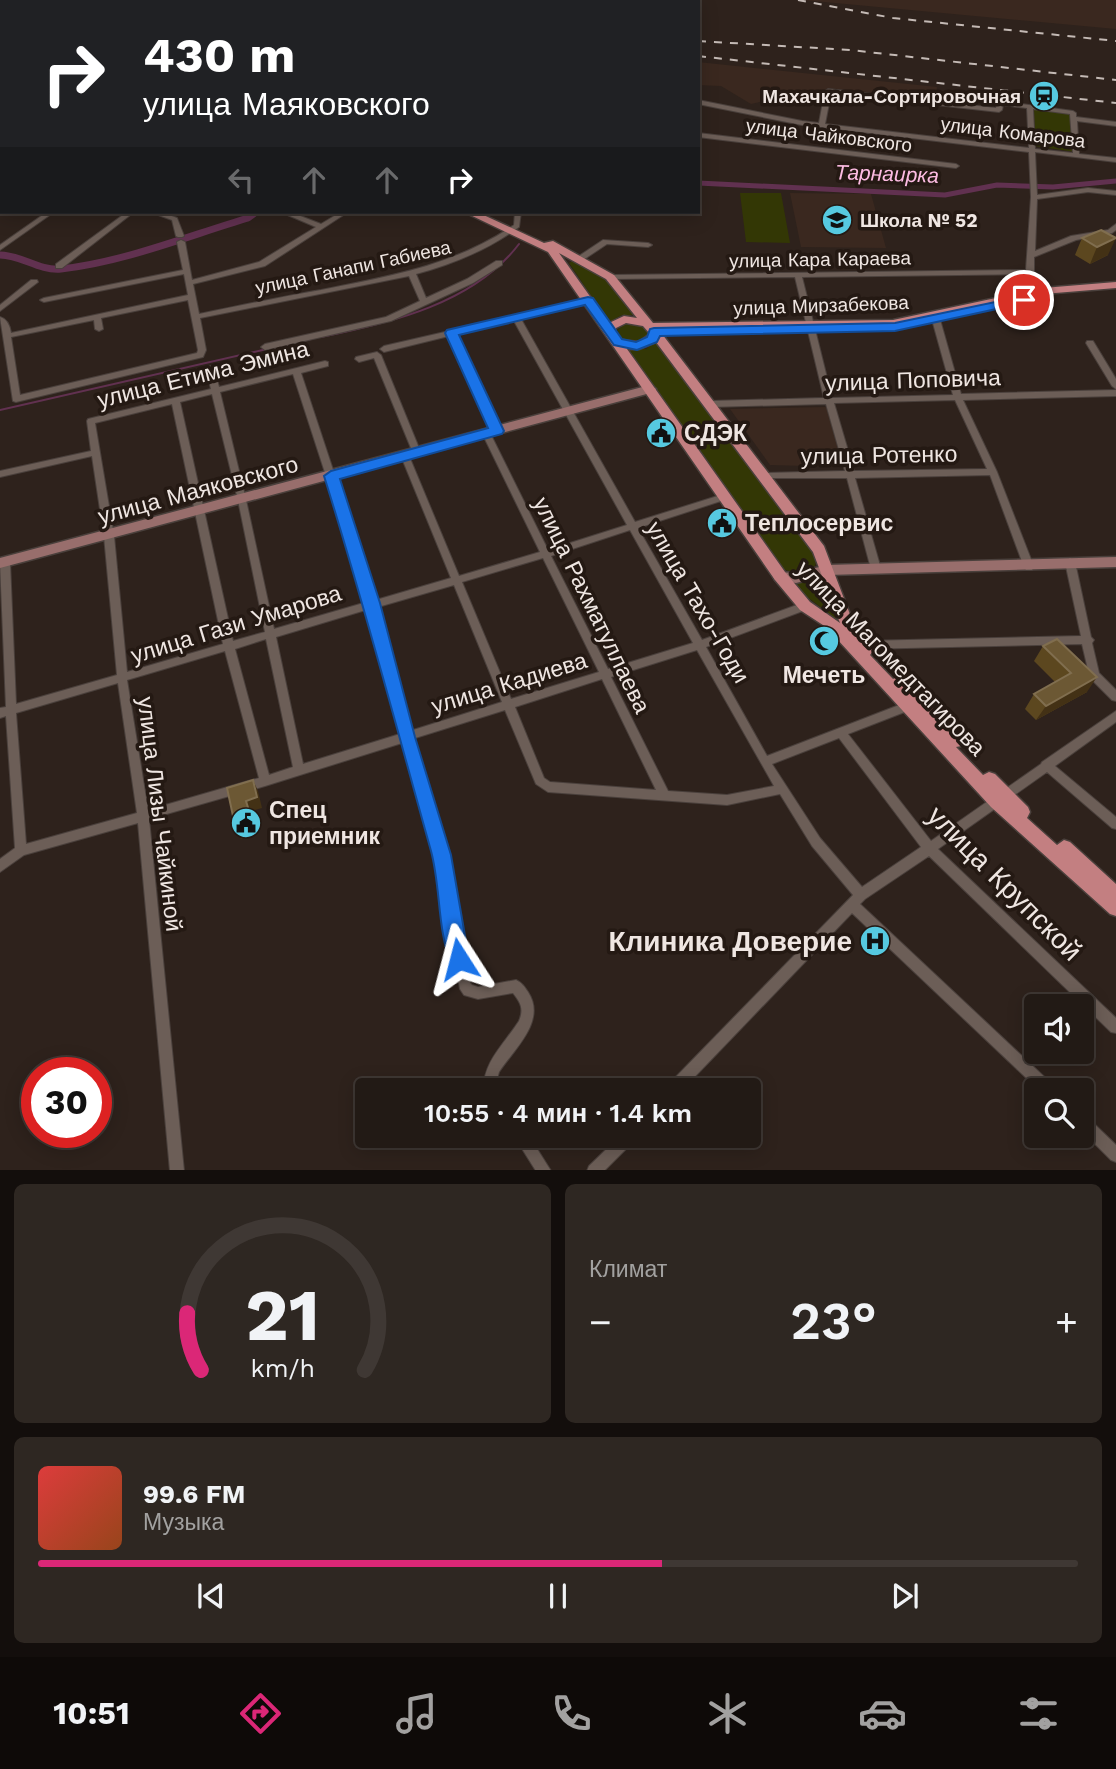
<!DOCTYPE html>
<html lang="ru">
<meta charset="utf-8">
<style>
body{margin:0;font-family:"Work Sans",sans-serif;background:#2e2722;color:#f1f3f6;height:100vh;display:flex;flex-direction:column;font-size:26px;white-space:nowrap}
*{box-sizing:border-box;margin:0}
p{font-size:23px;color:#a2a1a0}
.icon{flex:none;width:38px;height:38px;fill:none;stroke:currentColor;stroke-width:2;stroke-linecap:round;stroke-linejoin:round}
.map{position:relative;height:1170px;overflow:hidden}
.details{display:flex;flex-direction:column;gap:14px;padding:14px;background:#130e0c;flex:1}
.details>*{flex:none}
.banner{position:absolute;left:0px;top:0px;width:700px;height:214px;box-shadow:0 4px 18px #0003,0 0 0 2px #3f3834;background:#202124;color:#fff;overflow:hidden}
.controls{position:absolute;left:1024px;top:994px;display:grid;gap:14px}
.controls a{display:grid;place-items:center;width:70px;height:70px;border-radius:7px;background:#221a15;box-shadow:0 4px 18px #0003,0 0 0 2px #3f3834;font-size:35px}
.speed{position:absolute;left:21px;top:1057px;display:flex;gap:14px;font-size:35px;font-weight:700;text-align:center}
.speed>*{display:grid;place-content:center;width:91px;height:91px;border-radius:50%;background:#221a15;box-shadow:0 4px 18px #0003,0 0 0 2px #3f3834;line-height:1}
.speed .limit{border:10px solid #d22;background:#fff;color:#111}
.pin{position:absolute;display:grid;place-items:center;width:60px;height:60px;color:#fff;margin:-30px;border:4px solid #fff;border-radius:50%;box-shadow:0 2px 7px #0007}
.me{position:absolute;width:77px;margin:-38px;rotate:351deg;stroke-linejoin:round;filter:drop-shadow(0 0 5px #0008)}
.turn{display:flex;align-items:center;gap:24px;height:147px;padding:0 28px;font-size:32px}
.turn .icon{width:91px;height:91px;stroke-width:2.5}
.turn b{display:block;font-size:49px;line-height:60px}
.lanes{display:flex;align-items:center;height:66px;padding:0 28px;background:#0003;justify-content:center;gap:35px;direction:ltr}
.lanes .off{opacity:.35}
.big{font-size:52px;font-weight:600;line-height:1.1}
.details .tile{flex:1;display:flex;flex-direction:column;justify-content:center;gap:10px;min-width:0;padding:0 24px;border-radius:10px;background:#2e2722}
.details .dial{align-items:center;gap:0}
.dial svg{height:182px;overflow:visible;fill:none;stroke:#3f3834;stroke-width:7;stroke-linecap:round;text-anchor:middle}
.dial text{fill:#f1f3f6;stroke:none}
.song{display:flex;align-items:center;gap:21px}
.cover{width:84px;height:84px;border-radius:10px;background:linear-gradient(135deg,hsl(0 70% 55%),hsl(20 70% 35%))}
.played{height:7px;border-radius:4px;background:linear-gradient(90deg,#db2777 60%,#3f3834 60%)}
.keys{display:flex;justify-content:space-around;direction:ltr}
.heat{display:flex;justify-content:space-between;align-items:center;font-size:38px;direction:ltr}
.details .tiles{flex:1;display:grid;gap:14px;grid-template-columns:1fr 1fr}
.tile:last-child{grid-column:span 2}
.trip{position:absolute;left:355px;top:1078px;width:406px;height:70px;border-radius:7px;background:#221a15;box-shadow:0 4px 18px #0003,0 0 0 2px #3f3834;font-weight:600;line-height:70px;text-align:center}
.tab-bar{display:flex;height:112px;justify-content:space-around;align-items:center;background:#0e0a08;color:#a2a1a0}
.tab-bar .icon{width:49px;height:49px}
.tab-bar .current{color:#db2777}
.tab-bar b{font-size:32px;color:#f1f3f6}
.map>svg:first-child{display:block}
</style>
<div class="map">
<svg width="1116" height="1171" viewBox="0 0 1116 1171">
<rect width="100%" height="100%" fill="#2e221c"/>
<path fill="#3a281f" d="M798,0H1116V29L803,0Z
M698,62L937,87L935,99L827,88L820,104L768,100L751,104L721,86L698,85Z
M790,193L871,194L886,248L801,247Z
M826,407L843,467L770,465L730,409Z"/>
<path fill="#333705" d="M1034,109L1072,113L1075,152L1035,146Z
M740,193H781L790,243L746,242Z
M574,260L608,279L637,315H622L609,322L569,263Z
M627,323L642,324L648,329L647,336L636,342L621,339L617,330Z
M657,341L817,558L815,566L794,573L783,569L627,349H646Z
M822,576L836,619L798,590L793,582Z"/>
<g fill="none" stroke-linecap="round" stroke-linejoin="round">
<path stroke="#613150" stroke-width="2" d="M321,337C391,323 474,303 519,244
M0,410L311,339"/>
<path stroke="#613150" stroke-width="5" d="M698,183L945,195L997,185L1053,187L1116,181"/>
<path stroke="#613150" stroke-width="7" d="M0,255C22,255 38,271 61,269C124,262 188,236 248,218L256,212"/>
<g stroke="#4a403c" stroke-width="2">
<path id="street" d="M828,89L996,108L997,103L1000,101L1073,111L1076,113V117L1116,122V126L1077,121L1079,154L1116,158V162L1035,152L1037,195L1088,188L1116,191V195L1088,192L1037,199L1035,251L1071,236L1108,230L1116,224V230L1112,233L1076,240L1034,257V272L1047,291L1046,293H1040L1028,274L802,277L832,398L953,395L931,316L935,314L939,316L961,394L1116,390V396L963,400L997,472L1034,567L1032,570H1026L1024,567L990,475L855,478L881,569L876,573L871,569L847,478H762L761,476L765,473L845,471L826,404L710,407L706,404L710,401L824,398L795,277L610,279L606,277L610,275L1026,270L1031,197L1029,152L802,125L698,104V100L802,121L819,123L825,91ZM831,93L999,112L1002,110L1003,105L1027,108L1029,148L825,124ZM1033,109L1070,114L1073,153L1035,149ZM955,400L987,469L854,471L834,403Z
M2,106V111L0,112V107Z
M698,133L956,164L959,166L956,168L698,137Z
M0,169H2V173H0Z
M47,212H54L0,250V245Z
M127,212H134L62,268H56V264Z
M152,212H161L177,218L184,236L182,237H178L176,236L172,220L153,213Z
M282,212H290L321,224L341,212H348L265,266L193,284L199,314C239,306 280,297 321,290C391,276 453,266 514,225L515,212H521L519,227C487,250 454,264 416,274L426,298L467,279L496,261H502V265L473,283L391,321L265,350L261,347L265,344L386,317L420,301L409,276L200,318L206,350L203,357L16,402L13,401L0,317C7,319 10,326 11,333L188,295L184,274L44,302L40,300L44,298L183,270L177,242L181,240L185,242L192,280L259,262L316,227L283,213ZM188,300L198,350L197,353L20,395L11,337L94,320L95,329L99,331L103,329L101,318Z
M603,240L648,243L652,245L648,247L607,244L583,260H580L576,258Z
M31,280H37L38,282L0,311V305Z
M588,299H591V303L521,319L635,522L724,494L728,497L727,499L638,528L702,640L805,602L808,603L810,606L808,609L706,647L767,756L907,702L911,701L915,702L916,705L915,708L848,734L931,841L1041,764L1042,762L1116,711V722L1055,766L1116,817V829L1112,828L1047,772L938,849L1116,1018V1033L1111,1032L929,856L865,899L860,904L1053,1085L1055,1090H1039L852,913L682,1090H666L668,1085L853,895L812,846L780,794L727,805L548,792L536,784L505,710L412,739L448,855L470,983L472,985L478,987L516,980C522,983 524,986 528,992C547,1021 514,1049 499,1072L497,1079L498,1090H484C482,1063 505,1043 519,1021C524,1009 521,1003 513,993L478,999L464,995L460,989L436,855L402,743L265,786L149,819L184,1171H170L138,823L24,855L0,872V859L15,848L6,716L0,718V708L6,707L0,562L2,559L5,558L10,562L16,704L117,675L104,536L92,456L0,477V471L91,451L87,421L88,419L211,389L206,369L207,367L210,366L214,369L219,387L325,361L328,362V366L301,373L376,600L451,578L401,456L405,453L409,456L459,576L540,552L482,433L483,431H489L490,433L548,550L627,525L514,321L456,335L501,431L497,434L493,431L449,336L384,352L380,349L384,346ZM293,374L367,602L274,629L246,500L220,392ZM212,394L238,500L265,632L233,641L180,402ZM172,404L223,644L127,672L114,536L95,423ZM630,530L693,643L608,669L551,556ZM543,558L599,672L511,699L462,582ZM454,585L502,702L410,731L378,607ZM369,609L400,734L303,764L276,637ZM266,639L293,767L269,775L235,649ZM697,650L774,786L727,795L668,791L611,677ZM225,651L259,778L148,810L127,680ZM602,679L656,790L550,782L544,778L515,707ZM118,683L137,813L26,844L16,713ZM839,738L921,847L862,887L820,838L772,764Z
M1087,341H1093L1116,379V389L1112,386L1086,343Z
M377,352L381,355L421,453L420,455H414L413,453L374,358L359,362L355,359L356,357Z
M1070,558L1075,562L1091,637L1094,640L1092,643L1099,673L1116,690V701L1112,700L1090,678L1082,644L862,649L858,648L857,645L858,642L862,641L1081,636L1065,562Z
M1082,1115L1087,1117L1116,1145V1162L1111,1160L1082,1131Z
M514,1136H529L551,1171H536Z
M620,1136H636L634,1141L604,1171H587L589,1166Z"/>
</g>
<g stroke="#4a403c" stroke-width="3">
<path id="secondary" d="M650,385L656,389L654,392L0,568V558Z
M1116,557V567L827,575L796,583L775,580L773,576L775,572L796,573L827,565Z"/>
</g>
<g stroke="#4a403c" stroke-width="3">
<path id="primary" d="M0,68H2V74H0Z
M464,212H477L544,243L553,241L614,275L653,323L893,320L1043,288L1116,282V288L1043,294L893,326L659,330L824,546L851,617L874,650L870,655L893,679L899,676L904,678L961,736L963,741L961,746L956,747L983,775L989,772L995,774L1028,807L1030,812L1027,818L1057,845L1064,840L1070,842L1116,884V916L1110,914L991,807L826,627L800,610L775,580L548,252ZM559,253L606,279L637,318L624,316L609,323ZM626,323L643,326L650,334L639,342L621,340L615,332L616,328ZM656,342L813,552L840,623L810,602L785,572L627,349H639Z"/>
</g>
<use href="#street" fill="#6c5e57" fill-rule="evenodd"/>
<use href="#secondary" fill="#986e6c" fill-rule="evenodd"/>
<use href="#primary" fill="#c37f81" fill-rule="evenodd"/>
<path stroke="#c4bab5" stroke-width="2" stroke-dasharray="8 8" stroke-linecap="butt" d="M0,0L4,2
M67,0L82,2
M105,0L120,2
M157,0L172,2
M204,0L220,2
M798,0L893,18L1116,41
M698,41L850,50L1116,80
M698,56L1116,103"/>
</g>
<path fill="#5c471f" d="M1082,238L1108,255L1090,264L1075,255Z
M1057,639L1087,692L1036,720L1025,709L1034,694L1055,682L1034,661L1043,646Z"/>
<path fill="#433115" d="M1116,238L1108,255L1090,264L1097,247Z
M1097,677L1087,692L1036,720L1046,706Z
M253,780L258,791L262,808L251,811L257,834L241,839L236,830Z"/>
<path fill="#6c5834" stroke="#806e4f" stroke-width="2" d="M1101,230L1116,238L1097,247L1082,238Z
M1057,639L1097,677L1046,706L1034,694L1071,673L1043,646Z
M253,780L257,797L246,801L253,824L236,830L227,788Z"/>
<path fill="#1a73e8" stroke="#114b97" stroke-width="2" d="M1024,296L1031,300L1029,302L895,331L660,336L657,342L637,350L614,345L585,305L459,335L504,431L502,434L340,479L380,603L415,737L451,855L469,959L466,966L459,969L452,966C437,931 441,888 431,851C396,726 363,600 324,476L331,471L488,428L445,333L447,330L588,297L593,298L622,339L636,342L647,337L650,329L654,328L895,323Z"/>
<defs>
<g id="station-disc" transform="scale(1.575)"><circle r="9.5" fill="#56c9e0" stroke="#241913"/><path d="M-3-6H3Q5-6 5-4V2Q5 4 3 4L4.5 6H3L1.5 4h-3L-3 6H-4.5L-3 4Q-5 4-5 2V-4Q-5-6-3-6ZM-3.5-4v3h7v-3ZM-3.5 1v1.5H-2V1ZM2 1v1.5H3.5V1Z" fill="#111"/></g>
<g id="school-disc" transform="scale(1.575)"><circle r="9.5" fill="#56c9e0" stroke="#241913"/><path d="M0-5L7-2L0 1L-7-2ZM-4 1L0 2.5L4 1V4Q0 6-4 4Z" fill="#111"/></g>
<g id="civic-disc" transform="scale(1.575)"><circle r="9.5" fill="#56c9e0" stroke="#241913"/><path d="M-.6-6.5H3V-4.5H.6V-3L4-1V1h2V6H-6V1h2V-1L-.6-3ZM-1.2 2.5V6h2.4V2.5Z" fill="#111"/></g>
<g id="mosque-disc" transform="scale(1.575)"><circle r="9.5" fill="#56c9e0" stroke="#241913"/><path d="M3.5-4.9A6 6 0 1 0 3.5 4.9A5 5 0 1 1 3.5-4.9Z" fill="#111"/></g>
<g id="hospital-disc" transform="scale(1.575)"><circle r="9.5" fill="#56c9e0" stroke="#241913"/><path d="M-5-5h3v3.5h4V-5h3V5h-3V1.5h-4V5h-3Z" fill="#111"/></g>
</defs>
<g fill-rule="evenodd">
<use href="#station-disc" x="1044" y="96"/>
<use href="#school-disc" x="837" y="220"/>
<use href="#civic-disc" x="661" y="433"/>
<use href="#civic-disc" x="722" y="523"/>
<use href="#mosque-disc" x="824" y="641"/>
<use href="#civic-disc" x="246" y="823"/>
<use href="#hospital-disc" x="875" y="941"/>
</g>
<g text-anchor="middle" stroke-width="7" stroke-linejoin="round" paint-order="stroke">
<g font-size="19" font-weight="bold" fill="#efe6e2" stroke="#241913" text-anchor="end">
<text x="1021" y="103">Махачкала-Сортировочная</text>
<text x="860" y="227" text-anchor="start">Школа № 52</text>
</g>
<g font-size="19" fill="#efe6e2" stroke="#241913">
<text transform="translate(1013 132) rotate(7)" y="7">улица Комарова</text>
<text transform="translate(829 135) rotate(7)" y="7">улица Чайковского</text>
<text transform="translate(820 259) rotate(-1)" y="7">улица Кара Караева</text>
<text transform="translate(353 267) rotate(-12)" y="7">улица Ганапи Габиева</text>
<text transform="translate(821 305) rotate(-2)" y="7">улица Мирзабекова</text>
</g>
<g font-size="21" font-style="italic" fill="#fdbce3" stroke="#241913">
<text transform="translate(887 174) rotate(2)" y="7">Тарнаирка</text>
</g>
<g font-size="23" fill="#efe6e2" stroke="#241913">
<text transform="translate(203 374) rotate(-14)" y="8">улица Етима Эмина</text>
<text transform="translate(913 380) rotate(-2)" y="8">улица Поповича</text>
<text transform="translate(879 455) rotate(-1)" y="8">улица Ротенко</text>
<text transform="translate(198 490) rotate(-15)" y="8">улица Маяковского</text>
<text transform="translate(698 602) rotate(60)" y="8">улица Тахо-Годи</text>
<text transform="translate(592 605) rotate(64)" y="8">улица Рахматуллаева</text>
<text transform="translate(236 624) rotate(-17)" y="8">улица Гази Умарова</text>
<text transform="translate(891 658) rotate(46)" y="8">улица Магомедтагирова</text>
<text transform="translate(509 683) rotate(-17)" y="8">улица Кадиева</text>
<text transform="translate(160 814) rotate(83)" y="8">улица Лизы Чайкиной</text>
</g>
<g font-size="23" font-weight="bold" fill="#efe6e2" stroke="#241913" text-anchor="start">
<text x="684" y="441">СДЭК</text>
<text x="745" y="531">Теплосервис</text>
<text x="824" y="683" text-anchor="middle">Мечеть</text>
<text x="269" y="818">Спец<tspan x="269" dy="26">приемник</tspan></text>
</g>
<g font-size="28" fill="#efe6e2" stroke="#241913">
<text transform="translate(1005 883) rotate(45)" y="10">улица Крупской</text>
</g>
<g font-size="28" font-weight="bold" fill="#efe6e2" stroke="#241913" text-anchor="end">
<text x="852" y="951">Клиника Доверие</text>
</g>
</g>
</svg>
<div class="controls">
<a><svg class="icon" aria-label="sound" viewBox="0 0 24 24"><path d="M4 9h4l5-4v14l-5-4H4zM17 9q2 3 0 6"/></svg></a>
<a><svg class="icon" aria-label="search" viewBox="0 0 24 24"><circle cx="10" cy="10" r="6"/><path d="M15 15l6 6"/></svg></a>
</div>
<div class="speed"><div class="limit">30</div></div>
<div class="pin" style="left:1024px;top:300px;background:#d93025"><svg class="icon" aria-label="arrive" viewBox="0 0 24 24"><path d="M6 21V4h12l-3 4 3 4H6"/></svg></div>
<svg class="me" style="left:459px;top:959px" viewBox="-20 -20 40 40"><path d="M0-17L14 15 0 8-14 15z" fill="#1a73e8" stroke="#fff" stroke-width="4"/></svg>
<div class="trip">10:55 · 4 мин · 1.4 km</div>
<div class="banner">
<div class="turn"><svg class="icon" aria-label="right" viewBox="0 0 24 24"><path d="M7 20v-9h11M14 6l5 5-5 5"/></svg><div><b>430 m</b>улица Маяковского</div></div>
<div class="lanes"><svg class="icon off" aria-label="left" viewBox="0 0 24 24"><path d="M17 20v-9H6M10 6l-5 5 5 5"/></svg><svg class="icon off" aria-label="ahead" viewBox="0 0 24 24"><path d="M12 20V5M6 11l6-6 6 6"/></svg><svg class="icon off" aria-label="ahead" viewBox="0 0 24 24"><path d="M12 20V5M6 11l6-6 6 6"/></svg><svg class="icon" aria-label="right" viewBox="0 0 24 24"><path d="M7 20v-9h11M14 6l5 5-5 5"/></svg></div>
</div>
</div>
<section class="details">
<div class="tiles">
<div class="tile dial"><svg viewBox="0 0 100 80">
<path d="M14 69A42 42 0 1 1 86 69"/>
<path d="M14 69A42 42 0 0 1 8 44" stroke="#db2777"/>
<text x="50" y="56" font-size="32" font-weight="700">21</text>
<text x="50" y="72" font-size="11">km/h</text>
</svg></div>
<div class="tile"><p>Климат</p>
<div class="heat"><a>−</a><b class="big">23°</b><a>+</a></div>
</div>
<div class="tile">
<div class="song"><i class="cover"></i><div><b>99.6 FM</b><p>Музыка</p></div></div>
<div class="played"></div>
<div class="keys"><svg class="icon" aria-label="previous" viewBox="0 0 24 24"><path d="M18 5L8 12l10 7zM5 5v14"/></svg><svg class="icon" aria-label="pause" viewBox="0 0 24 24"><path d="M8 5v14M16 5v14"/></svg><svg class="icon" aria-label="next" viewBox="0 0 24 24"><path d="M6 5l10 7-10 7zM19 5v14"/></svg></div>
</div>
</div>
</section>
<nav class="tab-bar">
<b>10:51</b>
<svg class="icon current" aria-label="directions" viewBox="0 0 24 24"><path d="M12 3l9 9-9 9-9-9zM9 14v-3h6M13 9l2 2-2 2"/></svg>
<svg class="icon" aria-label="music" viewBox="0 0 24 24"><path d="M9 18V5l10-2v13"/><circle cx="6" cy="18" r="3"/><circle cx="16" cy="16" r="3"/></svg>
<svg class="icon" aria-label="phone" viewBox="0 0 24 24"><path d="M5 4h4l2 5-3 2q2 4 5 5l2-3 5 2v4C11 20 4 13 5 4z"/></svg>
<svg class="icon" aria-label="climate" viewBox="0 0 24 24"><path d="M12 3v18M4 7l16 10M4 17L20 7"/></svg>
<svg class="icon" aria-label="car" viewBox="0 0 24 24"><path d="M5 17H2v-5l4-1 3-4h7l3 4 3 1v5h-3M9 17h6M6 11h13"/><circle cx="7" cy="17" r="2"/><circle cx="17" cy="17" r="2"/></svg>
<svg class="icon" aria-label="filters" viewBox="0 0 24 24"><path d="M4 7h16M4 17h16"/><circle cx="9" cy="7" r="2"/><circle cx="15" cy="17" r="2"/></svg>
</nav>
